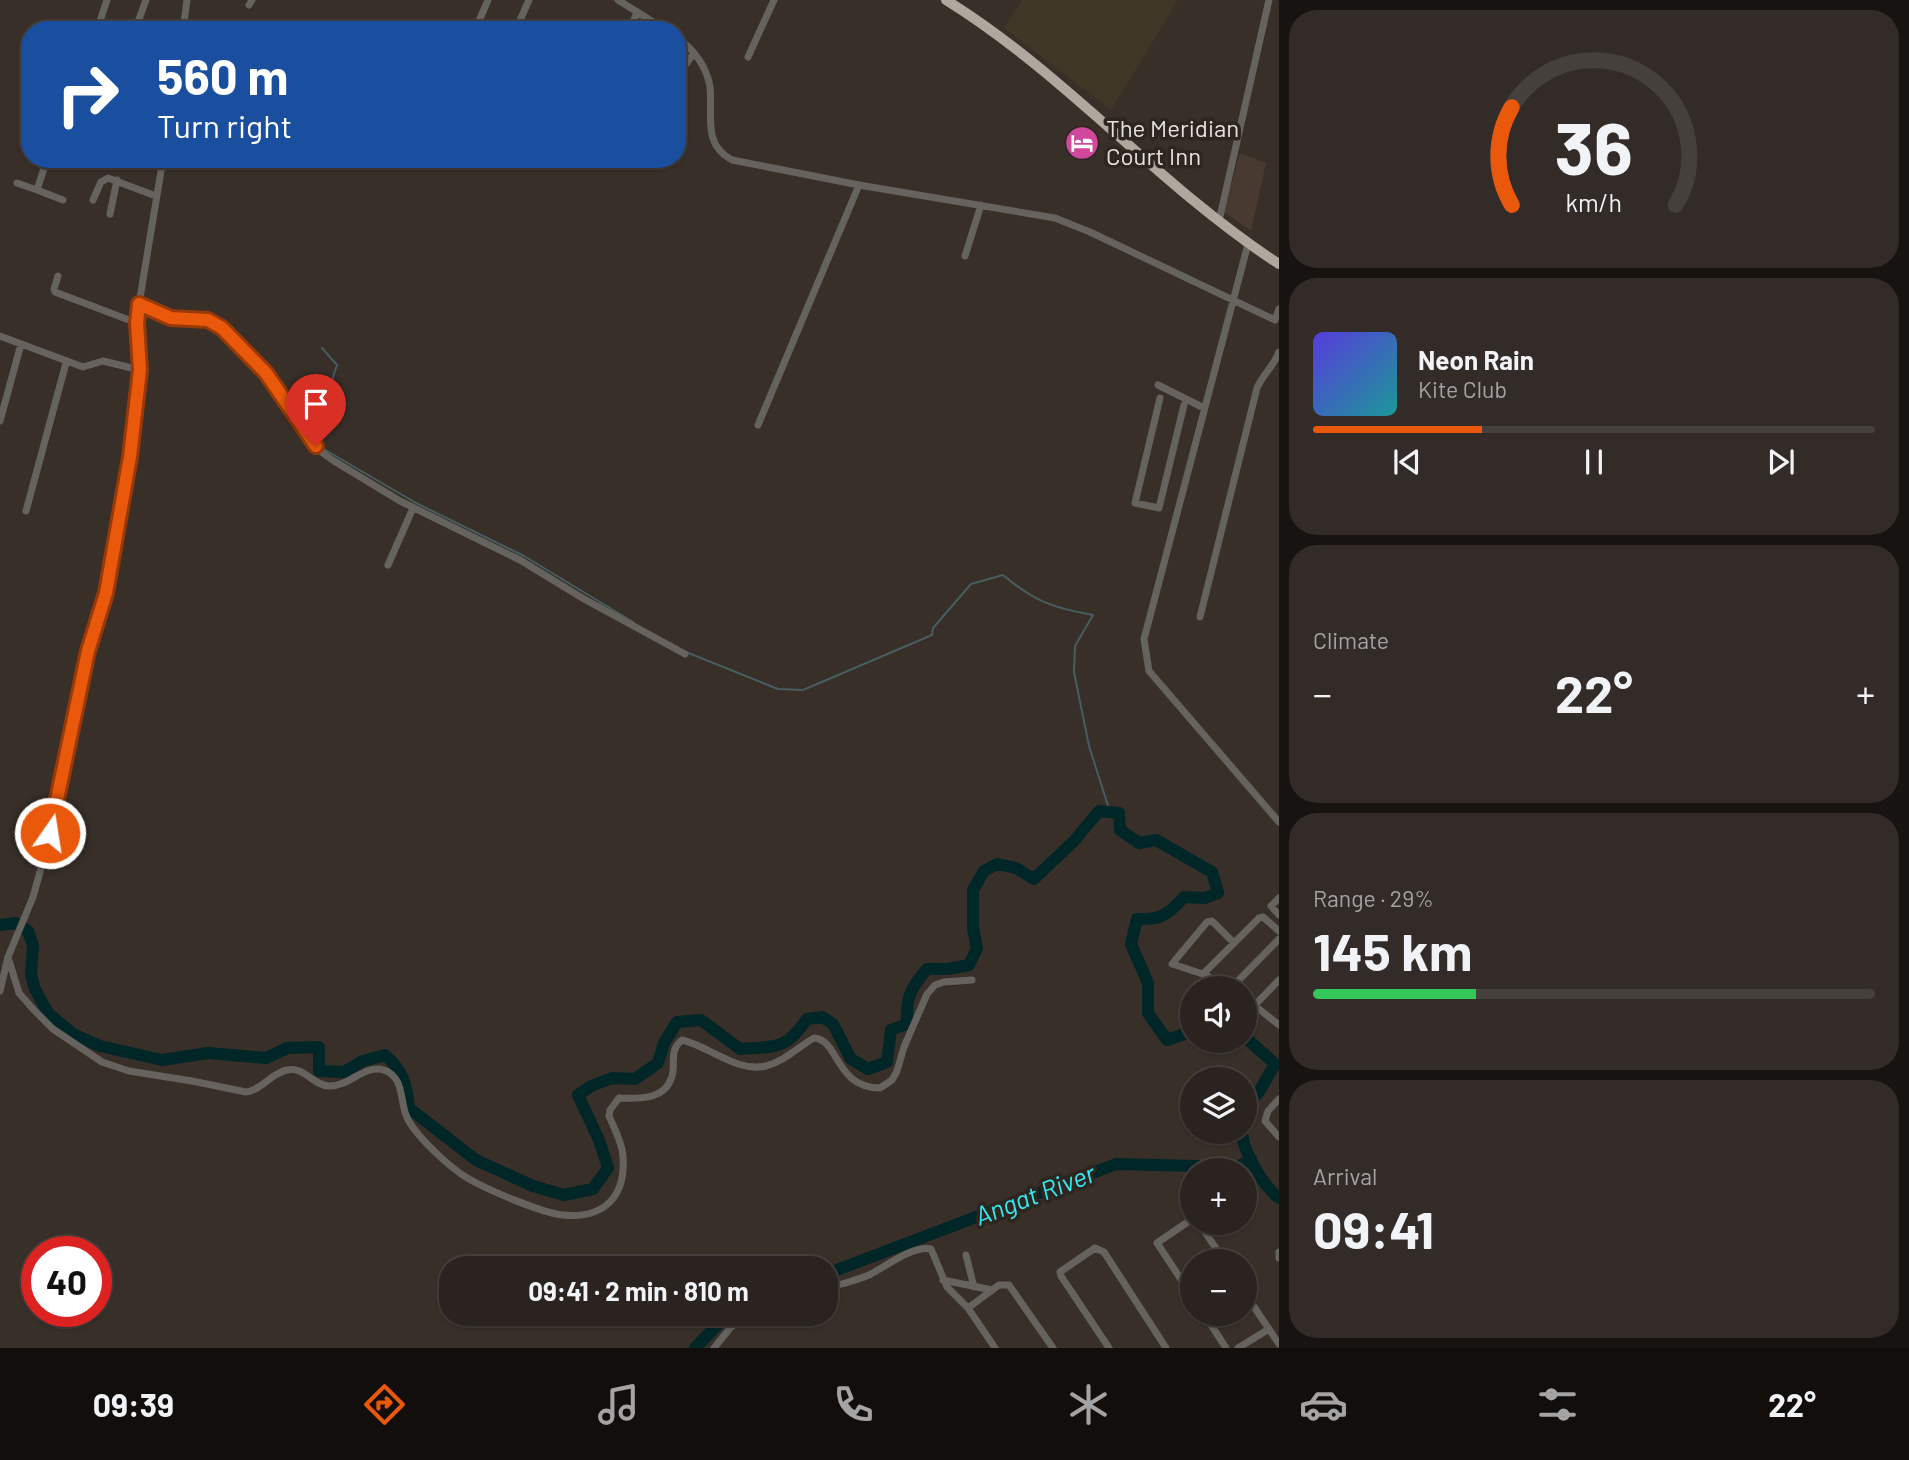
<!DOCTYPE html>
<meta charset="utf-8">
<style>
body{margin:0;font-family:Barlow,sans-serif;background:#322b28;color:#f1f3f6;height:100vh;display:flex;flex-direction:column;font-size:26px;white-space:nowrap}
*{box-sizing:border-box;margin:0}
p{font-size:23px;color:#a5a4a4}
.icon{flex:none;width:38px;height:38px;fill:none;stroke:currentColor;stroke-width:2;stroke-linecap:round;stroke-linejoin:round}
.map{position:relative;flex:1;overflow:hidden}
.sheet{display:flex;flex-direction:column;gap:10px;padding:10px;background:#171311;width:630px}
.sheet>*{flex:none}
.banner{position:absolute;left:21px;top:21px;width:665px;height:147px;border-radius:28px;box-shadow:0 2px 5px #0004,0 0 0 2px #46403d;background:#1a4fa0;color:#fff;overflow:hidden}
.buttons{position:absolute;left:1180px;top:976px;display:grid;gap:14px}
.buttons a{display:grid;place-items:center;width:77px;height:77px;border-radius:50%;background:#2a231f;box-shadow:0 2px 5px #0004,0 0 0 2px #46403d;font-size:35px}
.speed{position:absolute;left:21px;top:1236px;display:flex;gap:14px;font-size:35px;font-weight:700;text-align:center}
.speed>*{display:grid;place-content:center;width:91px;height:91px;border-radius:50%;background:#2a231f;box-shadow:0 2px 5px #0004,0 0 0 2px #46403d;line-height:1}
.speed .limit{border:10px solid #d22;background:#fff;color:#111}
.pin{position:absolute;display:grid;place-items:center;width:60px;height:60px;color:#fff;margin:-72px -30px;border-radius:50% 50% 50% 0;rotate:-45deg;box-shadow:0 0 7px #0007}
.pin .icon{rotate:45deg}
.me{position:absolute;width:77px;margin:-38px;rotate:13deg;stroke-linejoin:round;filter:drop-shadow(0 0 5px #0008)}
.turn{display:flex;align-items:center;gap:24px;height:147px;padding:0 21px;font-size:32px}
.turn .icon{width:91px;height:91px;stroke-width:2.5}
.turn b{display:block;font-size:49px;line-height:60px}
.big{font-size:52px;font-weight:700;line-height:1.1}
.sheet .widget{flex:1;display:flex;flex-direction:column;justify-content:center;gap:10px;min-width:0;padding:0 24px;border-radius:28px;background:#322b28}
.sheet .dial{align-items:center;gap:0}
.dial svg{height:182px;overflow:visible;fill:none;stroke:#46403d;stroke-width:7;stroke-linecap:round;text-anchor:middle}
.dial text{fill:#f1f3f6;stroke:none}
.song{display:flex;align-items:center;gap:21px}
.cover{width:84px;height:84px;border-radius:10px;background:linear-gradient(135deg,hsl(250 70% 55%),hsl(180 70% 35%))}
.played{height:7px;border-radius:4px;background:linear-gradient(90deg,#ea580c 30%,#46403d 30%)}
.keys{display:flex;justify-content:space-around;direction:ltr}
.heat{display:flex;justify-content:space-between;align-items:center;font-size:38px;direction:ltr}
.charge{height:10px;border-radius:5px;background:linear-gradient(90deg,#34c759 29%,#46403d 0)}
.trip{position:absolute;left:439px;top:1256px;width:399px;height:70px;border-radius:28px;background:#2a231f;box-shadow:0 2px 5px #0004,0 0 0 2px #46403d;font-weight:700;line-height:70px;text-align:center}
.menu{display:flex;height:112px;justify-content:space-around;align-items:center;background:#110e0c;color:#a5a4a4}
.menu .icon{width:49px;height:49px}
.menu .on{color:#ea580c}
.menu b{font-size:32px;color:#f1f3f6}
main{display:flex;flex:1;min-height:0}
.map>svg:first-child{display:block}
</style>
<main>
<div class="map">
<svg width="1279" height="1348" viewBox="0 0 1279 1348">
<rect width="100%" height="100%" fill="#382f29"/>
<path fill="#483a31" d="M1240,153L1266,163L1251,231L1224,212Z"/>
<path fill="#403726" d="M1022,0H1178L1111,110L1004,28Z"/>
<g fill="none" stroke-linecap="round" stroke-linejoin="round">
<path stroke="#465e5f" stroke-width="2" d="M322,348L337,365L314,433L322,448L416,503L524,556L633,622
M686,652L778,689L803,690L932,635L933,628L971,584L1003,575C1034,601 1053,608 1093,615L1075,646L1074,672L1089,746L1110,812"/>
<path stroke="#002628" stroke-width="12" d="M0,925L16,923L28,931L33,945L31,975L35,989L48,1013L73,1034L100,1046L162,1060L208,1053L266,1058L287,1048L319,1047V1071L344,1072L363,1061L385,1055C404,1071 406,1084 409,1108L476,1160L533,1186L564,1195L593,1189L608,1168L599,1140L578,1095L591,1086L612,1078L635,1079L658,1063L664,1043L677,1022L701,1020L740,1049C776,1046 785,1051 807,1019L822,1017L833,1024L851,1059L868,1069L887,1062L891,1030L907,1024C906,997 910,989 927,969H948L969,965L977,948L973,928V890L984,871L997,864L1016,868L1034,879L1074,841L1099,811L1119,813L1120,830L1139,843L1156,840L1212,872L1218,893L1205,898L1184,897C1168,915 1161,920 1137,919L1131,944L1148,983V1013L1167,1040L1187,1033L1192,1028
M1244,1036L1275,1064L1259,1092L1244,1109
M1242,1132C1243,1152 1264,1187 1279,1198
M826,1274L1116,1164L1238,1167L1251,1159
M695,1348L728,1314"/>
<path stroke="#66635f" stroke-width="7" d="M618,0L666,30
M249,5L252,0
M517,27L529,0
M97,30L107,0
M135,30L146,0
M183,30L187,0
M475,30L488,0
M630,30L637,12
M677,38C693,48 707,67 710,87C713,115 702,144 732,160L859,185L1055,218L1090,232L1275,320L1279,309
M748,57L774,0
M677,77L694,53
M17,183L37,190L47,159
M37,190L63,200
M93,200L101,182L108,178L156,196
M110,214L117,180
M1219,221L1269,0
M1248,244L1144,639L1149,671L1279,822
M965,256L981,205
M58,276L54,289L55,292L137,323
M139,304L171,318L208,320L222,328L266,373L317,449L334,461L400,501L520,560L584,599L685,654
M0,336L83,367L103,361L140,370
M1158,385L1204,408
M1160,398L1135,503L1159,508L1184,405
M0,421L21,344
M758,425L859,185
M26,511L66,363
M388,565L413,508
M1200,617L1257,388C1263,374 1274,366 1279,352
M1279,898L1271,906L1279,915
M8,957L19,993L33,1009L53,1029L102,1062L129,1071L192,1081L246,1092C262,1090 271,1073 287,1070C304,1066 312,1085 329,1086C349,1087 364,1064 384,1070C404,1077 400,1100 406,1115C413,1134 451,1169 469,1179C488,1190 542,1213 563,1215C604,1219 626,1197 623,1156C622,1142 614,1128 609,1116L610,1110L619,1098C641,1099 669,1100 673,1071C674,1058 671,1049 682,1040C709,1046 737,1073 766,1066C785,1061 798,1047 814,1038C839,1039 835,1088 880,1088L892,1080L897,1071L904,1047L927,994L935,985L944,982L972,980
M1203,974L1259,918L1263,917L1279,931
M1231,988L1279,939
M1233,989L1203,974L1172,964L1207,922L1212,921L1234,943
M0,991L8,957L33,897L45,854L88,651L106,593L130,457L140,370L139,304L163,159
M1244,997L1279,1025
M1255,1005L1279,980
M1279,1099L1268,1111L1265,1121L1279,1137
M1192,1219L1157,1243L1192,1296
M1199,1223L1225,1262
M1279,1252V1258
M966,1255L974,1287
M943,1280L992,1290
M826,1289C840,1284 855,1281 869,1275C885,1267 913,1245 931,1249L947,1287L968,1308L995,1348
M1244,1292L1279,1344
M968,1308L999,1285H1009L1053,1348
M1204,1314L1226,1348
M714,1348L731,1327L752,1314
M1109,1348L1061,1276L1060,1272L1095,1248L1104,1252L1166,1348
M1238,1348L1269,1329"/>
<path stroke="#b0a79e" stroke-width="10" d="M946,0C1067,75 1160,187 1279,264"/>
</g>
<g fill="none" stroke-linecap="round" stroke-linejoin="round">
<g stroke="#983908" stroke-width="18">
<path id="route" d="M50,833L88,651L106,593L130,457L140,370L137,323L139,304L171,318L208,320L222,328L266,373L316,446"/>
</g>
<use href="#route" stroke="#ea580c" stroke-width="12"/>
</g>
<defs>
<g id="hotel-disc" transform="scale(1.75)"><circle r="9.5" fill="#d1479c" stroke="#2d251f"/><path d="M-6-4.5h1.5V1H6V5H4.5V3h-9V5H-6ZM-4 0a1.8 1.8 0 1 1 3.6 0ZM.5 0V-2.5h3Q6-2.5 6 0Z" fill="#fff"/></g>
</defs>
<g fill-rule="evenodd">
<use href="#hotel-disc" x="1082" y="143"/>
</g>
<g text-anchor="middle" stroke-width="7" stroke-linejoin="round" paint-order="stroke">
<g font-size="24" fill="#e8e2df" stroke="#2d251f" text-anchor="start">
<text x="1106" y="137">The Meridian<tspan x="1106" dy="28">Court Inn</tspan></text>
</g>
<g font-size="26" font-style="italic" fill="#34e9f2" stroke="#2d251f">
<text transform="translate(1035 1195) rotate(-21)" y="9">Angat River</text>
</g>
</g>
</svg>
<div class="buttons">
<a><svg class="icon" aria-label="sound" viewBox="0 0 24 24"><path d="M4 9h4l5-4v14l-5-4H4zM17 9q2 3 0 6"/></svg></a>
<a><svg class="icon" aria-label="layers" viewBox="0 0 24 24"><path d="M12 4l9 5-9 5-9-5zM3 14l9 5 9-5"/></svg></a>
<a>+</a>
<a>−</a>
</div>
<div class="speed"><div class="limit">40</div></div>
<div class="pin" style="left:316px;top:446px;background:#d93025"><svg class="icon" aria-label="arrive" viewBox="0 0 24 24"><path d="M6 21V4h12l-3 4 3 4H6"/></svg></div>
<svg class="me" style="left:50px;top:833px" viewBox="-20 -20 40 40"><circle r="17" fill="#ea580c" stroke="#fff" stroke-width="3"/><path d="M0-11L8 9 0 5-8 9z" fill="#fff"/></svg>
<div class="trip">09:41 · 2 min · 810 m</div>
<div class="banner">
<div class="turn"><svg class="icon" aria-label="right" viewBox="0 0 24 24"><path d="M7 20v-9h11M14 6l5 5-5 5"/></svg><div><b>560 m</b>Turn right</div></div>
</div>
</div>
<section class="sheet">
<div class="widget dial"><svg viewBox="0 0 100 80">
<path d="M14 69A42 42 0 1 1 86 69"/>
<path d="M14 69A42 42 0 0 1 14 26" stroke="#ea580c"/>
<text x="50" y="56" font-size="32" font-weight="700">36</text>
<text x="50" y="72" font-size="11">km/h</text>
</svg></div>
<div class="widget">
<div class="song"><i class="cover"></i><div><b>Neon Rain</b><p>Kite Club</p></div></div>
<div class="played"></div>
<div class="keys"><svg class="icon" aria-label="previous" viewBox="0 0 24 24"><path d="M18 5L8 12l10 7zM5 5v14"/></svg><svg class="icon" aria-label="pause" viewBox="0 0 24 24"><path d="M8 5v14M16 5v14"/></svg><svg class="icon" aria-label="next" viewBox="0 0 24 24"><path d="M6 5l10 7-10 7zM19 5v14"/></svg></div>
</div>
<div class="widget"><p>Climate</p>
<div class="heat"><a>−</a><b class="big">22°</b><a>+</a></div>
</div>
<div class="widget"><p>Range · 29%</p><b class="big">145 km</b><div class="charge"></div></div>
<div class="widget"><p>Arrival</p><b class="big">09:41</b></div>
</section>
</main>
<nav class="menu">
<b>09:39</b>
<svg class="icon on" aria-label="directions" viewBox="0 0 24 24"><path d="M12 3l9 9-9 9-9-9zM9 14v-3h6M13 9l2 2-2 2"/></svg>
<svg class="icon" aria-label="music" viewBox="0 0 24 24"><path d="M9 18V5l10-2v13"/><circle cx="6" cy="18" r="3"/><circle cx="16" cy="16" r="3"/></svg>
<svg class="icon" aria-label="phone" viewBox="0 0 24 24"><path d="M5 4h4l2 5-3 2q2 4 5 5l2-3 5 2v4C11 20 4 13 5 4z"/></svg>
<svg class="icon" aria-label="climate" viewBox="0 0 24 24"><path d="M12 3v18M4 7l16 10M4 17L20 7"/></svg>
<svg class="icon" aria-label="car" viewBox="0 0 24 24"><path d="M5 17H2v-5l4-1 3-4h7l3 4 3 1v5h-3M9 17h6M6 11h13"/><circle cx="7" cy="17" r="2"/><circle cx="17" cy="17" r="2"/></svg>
<svg class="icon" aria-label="filters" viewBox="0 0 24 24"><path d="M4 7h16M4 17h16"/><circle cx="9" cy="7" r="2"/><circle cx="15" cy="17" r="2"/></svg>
<b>22°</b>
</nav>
